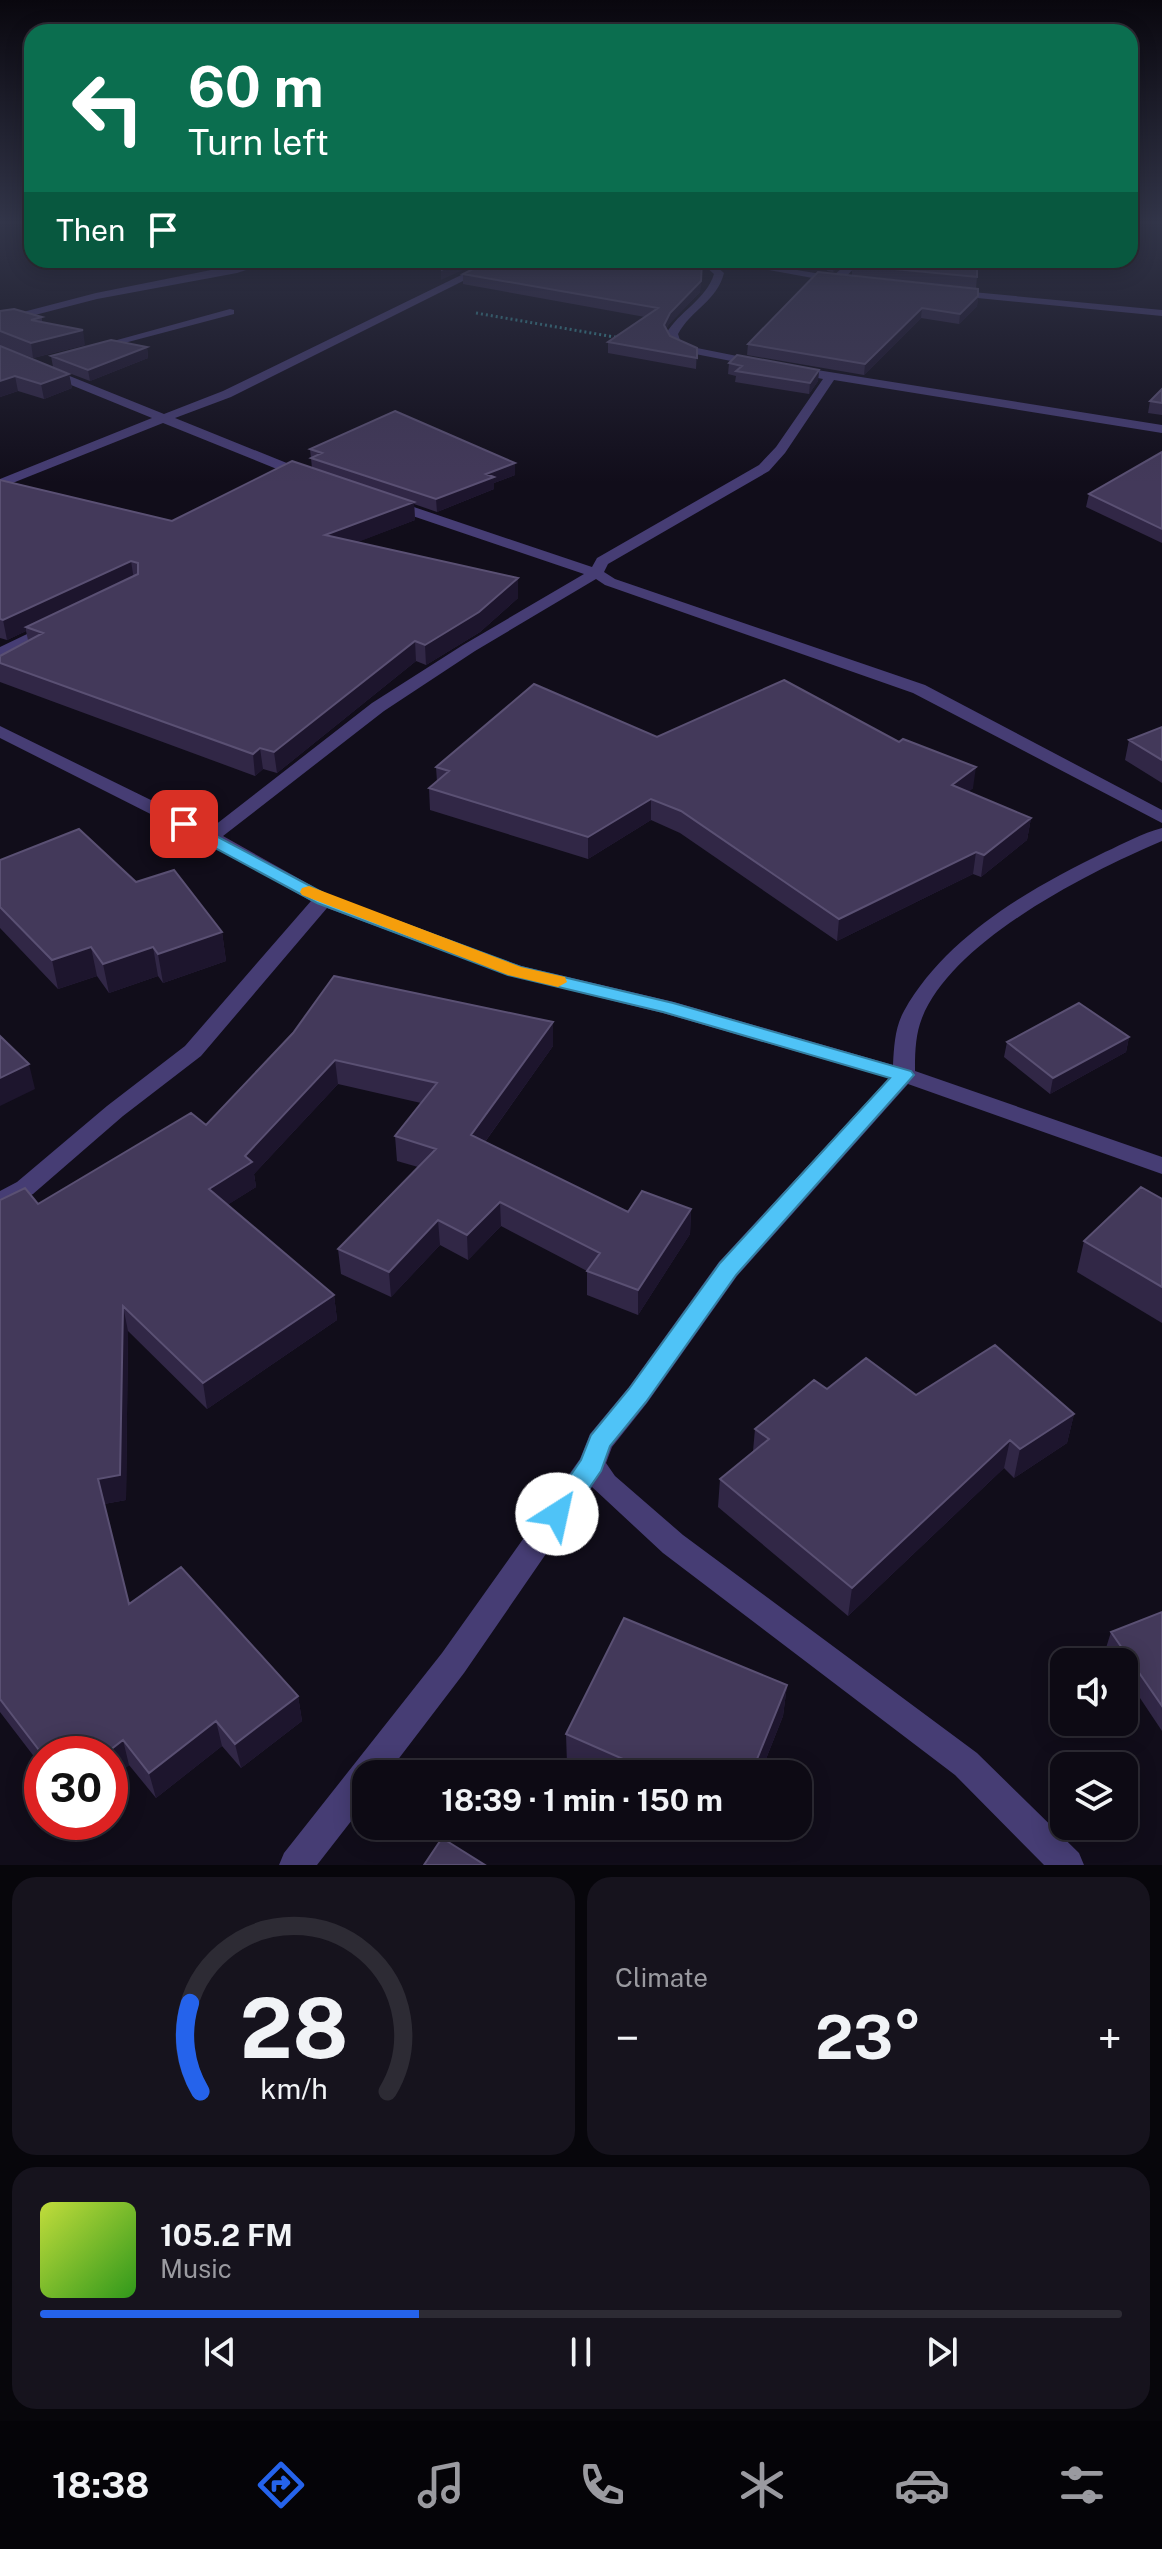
<!DOCTYPE html>
<meta charset="utf-8">
<style>
body{margin:0;font-family:"Public Sans",sans-serif;background:#16131d;color:#f1f3f6;height:100vh;display:flex;flex-direction:column;font-size:30px;white-space:nowrap}
*{box-sizing:border-box;margin:0}
p{font-size:26px;color:#9a9aa0}
.icon{flex:none;width:44px;height:44px;fill:none;stroke:currentColor;stroke-width:2;stroke-linecap:round;stroke-linejoin:round}
.map{position:relative;height:1865px;overflow:hidden}
.drawer{display:flex;flex-direction:column;gap:12px;padding:12px;background:#07060b;flex:1}
.drawer>*{flex:none}
.banner{position:absolute;left:24px;top:24px;width:1114px;height:244px;border-radius:24px;box-shadow:0 4px 20px #0003,0 0 0 2px #2d2b34;background:#0b6e4f;color:#fff;overflow:hidden}
.fabs{position:absolute;left:1050px;top:1648px;display:grid;gap:16px}
.fabs a{display:grid;place-items:center;width:88px;height:88px;border-radius:16px;background:#0d0a14;box-shadow:0 4px 20px #0003,0 0 0 2px #2d2b34;font-size:40px}
.speed{position:absolute;left:24px;top:1736px;display:flex;gap:16px;font-size:40px;font-weight:700;text-align:center}
.speed>*{display:grid;place-content:center;width:104px;height:104px;border-radius:50%;background:#0d0a14;box-shadow:0 4px 20px #0003,0 0 0 2px #2d2b34;line-height:1}
.speed .limit{border:12px solid #d22;background:#fff;color:#111}
.pin{position:absolute;display:grid;place-items:center;width:68px;height:68px;color:#fff;margin:-34px;border-radius:16px;box-shadow:0 4px 12px #0006}
.me{position:absolute;width:88px;margin:-44px;rotate:35deg;stroke-linejoin:round;filter:drop-shadow(0 0 6px #0008)}
.turn{display:flex;align-items:center;gap:28px;height:168px;padding:0 32px;font-size:36px}
.turn .icon{width:104px;height:104px;stroke-width:2.5}
.turn b{display:block;font-size:56px;line-height:68px}
.then{display:flex;align-items:center;height:76px;padding:0 32px;background:#0003;gap:16px;font-size:30px}
.big{font-size:60px;font-weight:700;line-height:1.1}
.drawer .tile{flex:1;display:flex;flex-direction:column;justify-content:center;gap:12px;min-width:0;padding:0 28px;border-radius:24px;background:#16131d}
.drawer .dial{align-items:center;gap:0}
.dial svg{height:208px;overflow:visible;fill:none;stroke:#2d2b34;stroke-width:7;stroke-linecap:round;text-anchor:middle}
.dial text{fill:#f1f3f6;stroke:none}
.song{display:flex;align-items:center;gap:24px}
.cover{width:96px;height:96px;border-radius:12px;background:linear-gradient(135deg,hsl(70 70% 55%),hsl(110 70% 35%))}
.played{height:8px;border-radius:4px;background:linear-gradient(90deg,#2563eb 35%,#2d2b34 35%)}
.keys{display:flex;justify-content:space-around;direction:ltr}
.heat{display:flex;justify-content:space-between;align-items:center;font-size:44px;direction:ltr}
.drawer .tiles{flex:1;display:grid;gap:12px;grid-template-columns:1fr 1fr}
.tile:last-child{grid-column:span 2}
.trip{position:absolute;left:352px;top:1760px;width:460px;height:80px;border-radius:24px;background:#0d0a14;box-shadow:0 4px 20px #0003,0 0 0 2px #2d2b34;font-weight:700;line-height:80px;text-align:center}
.dock{display:flex;height:128px;justify-content:space-around;align-items:center;background:#050408;color:#9a9aa0}
.dock .icon{width:56px;height:56px}
.dock .on{color:#2563eb}
.dock b{font-size:36px;color:#f1f3f6}
.map>svg:first-child{display:block}
</style>
<div class="map">
<svg width="1162" height="1865" viewBox="0 0 1162 1865">
<rect width="100%" height="100%" fill="#110d1a"/>
<g fill="none" stroke-linecap="round" stroke-linejoin="round">
<path stroke="#3a989f" stroke-width="3" stroke-dasharray="2 3" stroke-linecap="butt" d="M476,313L620,338"/>
<path fill="#463d74" fill-rule="evenodd" d="M261,260H277L237,273L97,299L0,324V318L96,293Z
M492,260H505L231,397L175,418L309,472V478H299L163,423L0,488V479L152,418L0,356V348L164,414L223,391Z
M698,260H709L724,273C717,301 691,310 678,334L680,340L697,348L762,361V367L690,353L669,342L666,334C679,311 706,300 714,274Z
M713,260H737L833,276L851,260H862L840,283Z
M951,290L1162,310V316L947,295V291Z
M230,309L234,310V314L94,351L88,348Z
M817,370L1162,425V433L834,380L785,453L769,471L608,564L604,572L615,579L925,685L1162,810V823L913,693L605,585L596,579L475,651L384,711L223,836L330,896L521,966L674,1002L893,1065C894,1046 895,1027 904,1011C946,936 1031,888 1105,852C1123,844 1142,833 1162,828V841C1089,872 953,940 922,1018C916,1033 915,1050 915,1067V1071L1162,1157V1174L908,1084L737,1276L647,1403L612,1447L606,1463L615,1476L683,1535L977,1753L1079,1853L1084,1865H1044L955,1775L663,1553L592,1487L464,1673L387,1774H366V1802L317,1865H279L284,1853L442,1653L580,1459L590,1434L629,1387L719,1262L889,1078L663,1013L508,975L327,908L201,1056L123,1116L33,1194L0,1210V1191L17,1182L107,1106L185,1046L311,901L204,841L0,738V726L210,829L372,703L463,645L584,574L386,507V501H396L592,567L597,558L759,465L776,447L823,379L813,377L811,374Z
M50,623L56,625V631L0,658V647Z"/>
</g>
<path fill="#312746" d="M702,260L700,292L669,324L666,329L670,336L697,348L696,369L608,353V342L645,317L463,284V274Z
M829,260H846L833,272L827,271Z
M852,265L977,277L976,288L852,275Z
M978,296L977,306L959,324L921,318L864,375L747,355L748,344Z
M0,311L42,317V322L85,345L33,358L0,346L69,374L72,388L44,399L18,391L0,397Z
M147,347L148,358L90,381L53,367L51,356Z
M729,363L819,370L818,381L809,394L735,382L736,376L728,374Z
M1162,389V415L1148,413L1150,401Z
M310,449L515,463V475L494,483V489L437,512L414,504L415,520L357,542L518,578V598L480,632L426,665L416,661L277,773L263,769L255,776L0,682V656L28,640L26,631L7,640L0,638V480L172,521L312,468Z
M1162,452V543L1086,507L1089,494Z
M1162,727V783L1125,760L1129,740Z
M657,737L973,788L968,792L1031,818L1027,840L981,877L973,874L837,941L680,833L651,820L588,859L430,810L429,788L437,782L436,767Z
M0,860L136,882L222,932L226,961L163,983L158,976L109,993L97,976L58,989L0,928Z
M553,1022V1046L485,1142L628,1212L691,1209L690,1234L638,1315L587,1295V1271L501,1226L468,1260L440,1245L391,1297L341,1274L338,1249L418,1167L397,1161L395,1136L421,1103L338,1084L254,1174L256,1187L227,1205L334,1295L337,1320L207,1409L128,1331L126,1500L104,1504L129,1604L298,1696L302,1721L241,1768L222,1746L156,1798L129,1765L110,1780V1754H42V1767L0,1712V1200L38,1204L206,1125L293,1033Z
M1129,1037L1126,1052L1050,1094L1004,1057L1007,1042Z
M1162,1199V1323L1077,1272L1084,1241Z
M827,1389L916,1395L1074,1414L1067,1443L1014,1478L1004,1468L848,1616L718,1507L720,1479L753,1451L755,1429Z
M1162,1612V1731L1124,1674V1662H1116L1106,1648L1111,1632Z
M787,1685L783,1716L760,1774H589L567,1764L566,1734Z
M705,1826H739L733,1839Z"/>
<path fill="#1d152d" d="M463,260H485L441,280V270Z
M836,260H846L833,272L834,262Z
M701,281L700,292L669,324L663,335L664,325L670,313Z
M978,296L977,306L959,324L960,314Z
M922,308L921,318L864,375L865,364Z
M83,330L85,345L33,358L31,343Z
M147,347L148,358L90,381L88,370Z
M819,370L818,381L809,394L810,383Z
M69,374L72,388L44,399L41,384Z
M15,376L18,391L0,397V381Z
M515,463V475L494,483V489L437,512L436,499L486,474Z
M414,502L415,520L327,554L325,535Z
M131,561L134,580L26,627V631L7,640L3,620Z
M518,578V598L480,632L426,665L425,645Z
M415,641L416,661L277,773L274,752Z
M260,748L263,769L255,776L253,754Z
M976,767L973,788L949,807L952,785Z
M651,799V820L588,859V837Z
M1031,818L1027,840L981,877L984,855Z
M976,852L973,874L837,941L839,919Z
M222,932L226,961L163,983L158,954Z
M91,947L97,976L58,989L52,960Z
M153,947L158,976L109,993L103,964Z
M553,1022V1046L472,1160L471,1135Z
M1129,1037L1126,1052L1050,1094L1053,1078Z
M335,1060L338,1084L254,1174L256,1187L213,1214L209,1189L245,1156Z
M29,1064L35,1089L0,1106V1078Z
M500,1202L501,1226L468,1260L467,1235Z
M691,1209L690,1234L638,1315V1290Z
M438,1220L440,1245L391,1297L389,1272Z
M334,1295L337,1320L207,1409L203,1383Z
M123,1306L128,1331L126,1500L104,1504L98,1479Z
M1074,1414L1067,1443L1014,1478L1020,1449Z
M1010,1440L1004,1468L848,1616L852,1588Z
M787,1685L783,1716L760,1774H751Z
M298,1696L302,1721L241,1768L235,1744Z
M216,1721L222,1746L156,1798L149,1773Z
M123,1740L129,1765L110,1780V1754H105Z
M735,1826H739L733,1839Z"/>
<path fill="#43395a" stroke="#5a5073" stroke-width="2" d="M458,260H463L441,270Z
M491,260H702L701,281L670,313L664,325L670,336L697,348V358L608,342L658,308L463,274Z
M857,260H977V277L852,265Z
M818,272L978,289V296L960,314L922,308L865,364L748,344Z
M14,309L42,317L31,320L83,330L31,343L0,331V311Z
M111,340L147,347L88,370L51,356Z
M0,346L69,374L41,384L15,376L0,381Z
M737,355L819,370L810,383L736,371L742,366L729,363Z
M1162,389V403L1150,401Z
M395,411L515,463L486,474L494,477L436,499L311,458L322,453L310,449Z
M1162,452V529L1089,494Z
M292,461L414,502L325,535L518,578L479,612L425,645L415,641L274,752L260,748L253,754L0,663V656L43,633L26,627L138,574V563L131,561L3,620L0,619V480L172,521Z
M784,680L899,742L903,739L976,767L952,785L1031,818L984,855L976,852L839,919L681,811L651,799L588,837L429,788L449,771L436,767L534,684L657,737Z
M1162,727V760L1129,740Z
M79,829L136,882L174,870L222,932L158,954L153,947L103,964L91,947L52,960L0,907V860Z
M334,976L553,1022L471,1135L628,1212L642,1191L691,1209L638,1290L587,1271L600,1253L500,1202L467,1235L438,1220L389,1272L338,1249L436,1149L395,1136L437,1083L335,1060L245,1156L252,1162L209,1189L334,1295L203,1383L123,1306L120,1475L98,1479L129,1604L181,1567L298,1696L235,1744L216,1721L149,1773L123,1740L105,1754H42L0,1699V1200L25,1188L38,1204L191,1113L206,1125L293,1033Z
M1079,1003L1129,1037L1053,1078L1007,1042Z
M0,1036L29,1064L0,1078Z
M1141,1187L1162,1199V1287L1084,1241Z
M995,1345L1074,1414L1020,1449L1010,1440L852,1588L720,1479L769,1439L755,1429L814,1380L827,1389L866,1358L916,1395Z
M1162,1612V1706L1111,1632Z
M624,1618L787,1685L751,1774H657L566,1734Z
M442,1838L485,1865H424Z"/>
<linearGradient id="sky" x2="0" y2="1"><stop stop-color="#09070e"/><stop offset="0.46" stop-color="#323549"/><stop offset="1" stop-color="#323549" stop-opacity="0"/></linearGradient>
<rect width="1162" height="483" fill="url(#sky)"/>
<path fill="#4fc3f7" stroke="#337fa1" stroke-width="2" d="M184,819L329,896L521,967L673,1003L911,1071L914,1075L736,1275L646,1402L610,1446L601,1471L566,1522L557,1525L548,1522L544,1514L581,1460L591,1435L629,1389L720,1263L890,1078L663,1012L508,975L317,903L178,828L176,824Z"/>
<path fill="#f59e0b" d="M309,886L521,967L565,977L567,982L558,987L508,975L302,895L300,892L302,888Z"/>
</svg>
<div class="fabs">
<a><svg class="icon" aria-label="sound" viewBox="0 0 24 24"><path d="M4 9h4l5-4v14l-5-4H4zM17 9q2 3 0 6"/></svg></a>
<a><svg class="icon" aria-label="layers" viewBox="0 0 24 24"><path d="M12 4l9 5-9 5-9-5zM3 14l9 5 9-5"/></svg></a>
</div>
<div class="speed"><div class="limit">30</div></div>
<div class="pin" style="left:184px;top:824px;background:#d93025"><svg class="icon" aria-label="arrive" viewBox="0 0 24 24"><path d="M6 21V4h12l-3 4 3 4H6"/></svg></div>
<svg class="me" style="left:557px;top:1514px" viewBox="-20 -20 40 40"><circle r="19" fill="#fff"/><path d="M0-13L10 11 0 6-10 11z" fill="#4fc3f7"/></svg>
<div class="trip">18:39 · 1 min · 150 m</div>
<div class="banner">
<div class="turn"><svg class="icon" aria-label="left" viewBox="0 0 24 24"><path d="M17 20v-9H6M10 6l-5 5 5 5"/></svg><div><b>60 m</b>Turn left</div></div>
<div class="then">Then<svg class="icon" aria-label="arrive" viewBox="0 0 24 24"><path d="M6 21V4h12l-3 4 3 4H6"/></svg></div>
</div>
</div>
<section class="drawer">
<div class="tiles">
<div class="tile dial"><svg viewBox="0 0 100 80">
<path d="M14 69A42 42 0 1 1 86 69"/>
<path d="M14 69A42 42 0 0 1 10 35" stroke="#2563eb"/>
<text x="50" y="56" font-size="32" font-weight="700">28</text>
<text x="50" y="72" font-size="11">km/h</text>
</svg></div>
<div class="tile"><p>Climate</p>
<div class="heat"><a>−</a><b class="big">23°</b><a>+</a></div>
</div>
<div class="tile">
<div class="song"><i class="cover"></i><div><b>105.2 FM</b><p>Music</p></div></div>
<div class="played"></div>
<div class="keys"><svg class="icon" aria-label="previous" viewBox="0 0 24 24"><path d="M18 5L8 12l10 7zM5 5v14"/></svg><svg class="icon" aria-label="pause" viewBox="0 0 24 24"><path d="M8 5v14M16 5v14"/></svg><svg class="icon" aria-label="next" viewBox="0 0 24 24"><path d="M6 5l10 7-10 7zM19 5v14"/></svg></div>
</div>
</div>
</section>
<nav class="dock">
<b>18:38</b>
<svg class="icon on" aria-label="directions" viewBox="0 0 24 24"><path d="M12 3l9 9-9 9-9-9zM9 14v-3h6M13 9l2 2-2 2"/></svg>
<svg class="icon" aria-label="music" viewBox="0 0 24 24"><path d="M9 18V5l10-2v13"/><circle cx="6" cy="18" r="3"/><circle cx="16" cy="16" r="3"/></svg>
<svg class="icon" aria-label="phone" viewBox="0 0 24 24"><path d="M5 4h4l2 5-3 2q2 4 5 5l2-3 5 2v4C11 20 4 13 5 4z"/></svg>
<svg class="icon" aria-label="climate" viewBox="0 0 24 24"><path d="M12 3v18M4 7l16 10M4 17L20 7"/></svg>
<svg class="icon" aria-label="car" viewBox="0 0 24 24"><path d="M5 17H2v-5l4-1 3-4h7l3 4 3 1v5h-3M9 17h6M6 11h13"/><circle cx="7" cy="17" r="2"/><circle cx="17" cy="17" r="2"/></svg>
<svg class="icon" aria-label="filters" viewBox="0 0 24 24"><path d="M4 7h16M4 17h16"/><circle cx="9" cy="7" r="2"/><circle cx="15" cy="17" r="2"/></svg>
</nav>
